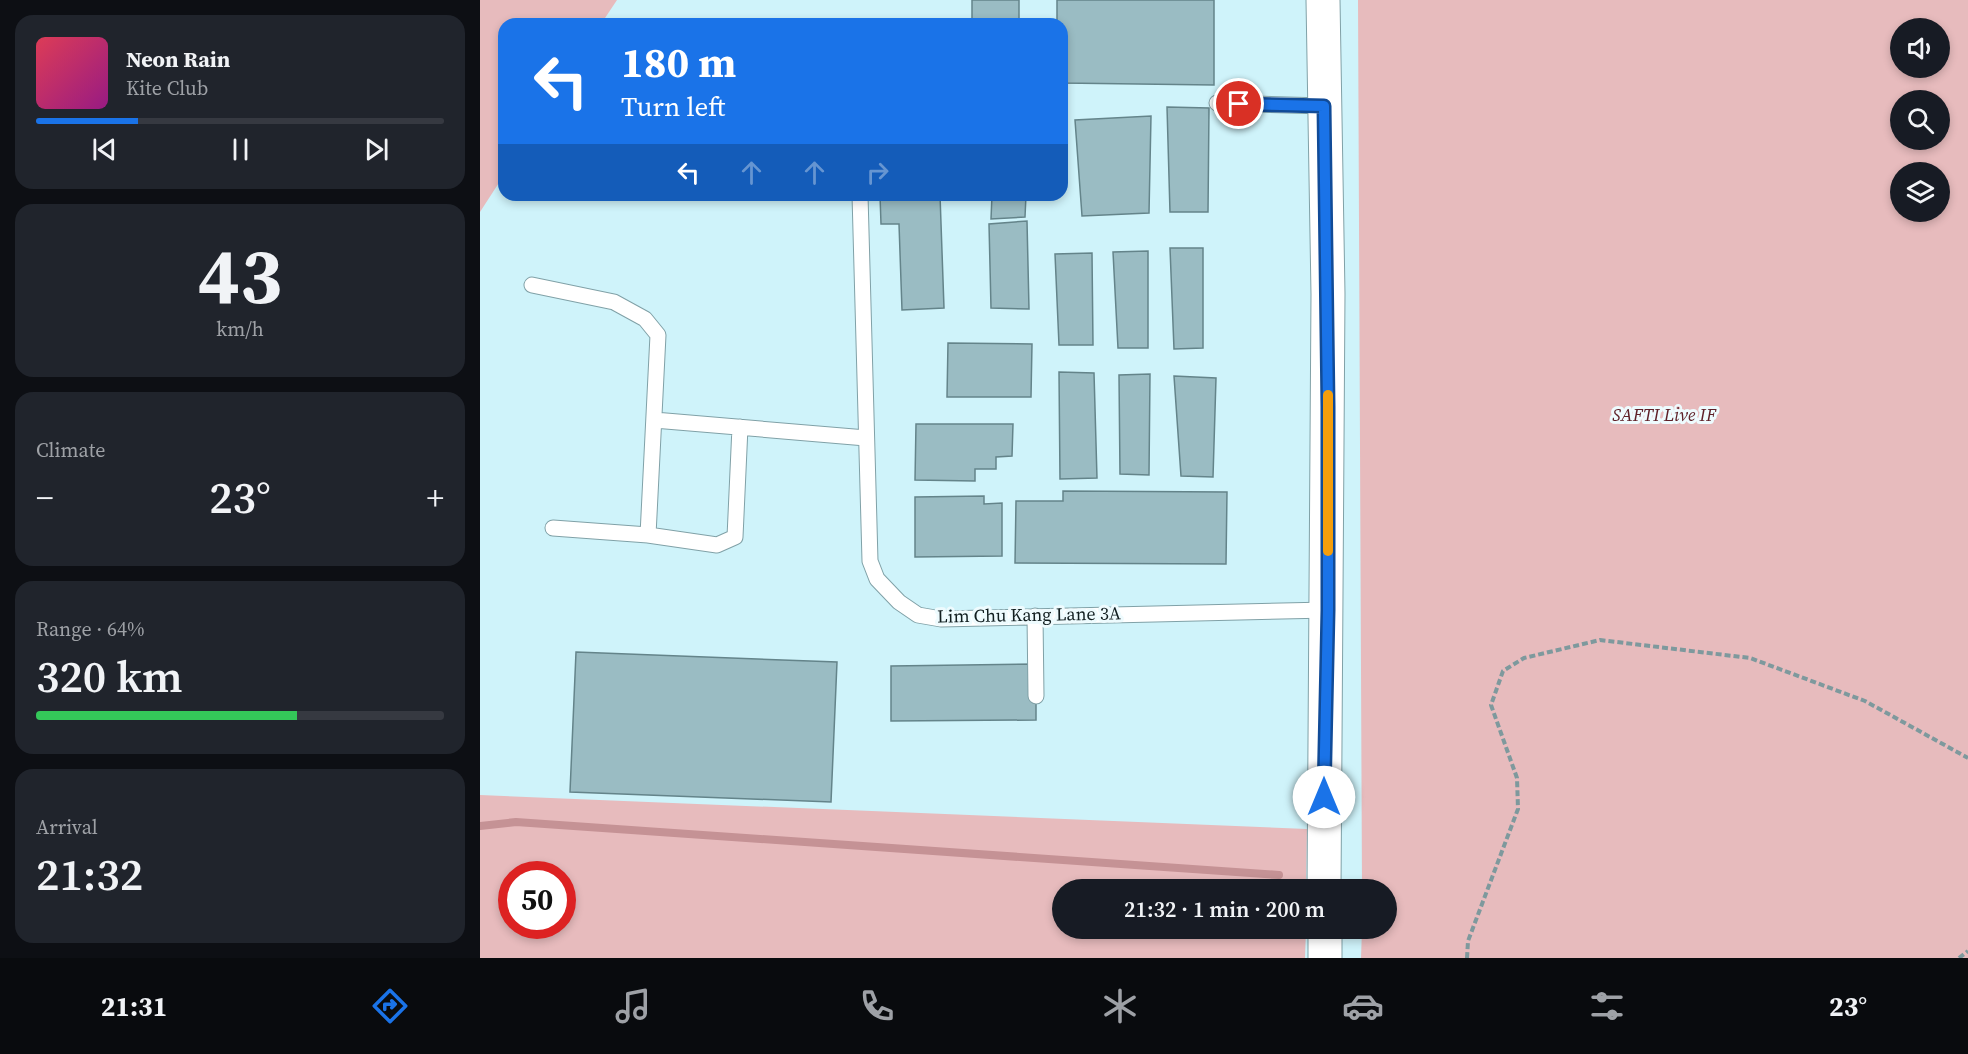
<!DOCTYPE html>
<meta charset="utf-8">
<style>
body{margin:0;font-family:"Source Serif 4",serif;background:#20242c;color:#f1f3f6;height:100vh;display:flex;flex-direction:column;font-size:22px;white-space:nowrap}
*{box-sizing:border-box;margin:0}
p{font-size:20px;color:#9ea1a6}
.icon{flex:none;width:33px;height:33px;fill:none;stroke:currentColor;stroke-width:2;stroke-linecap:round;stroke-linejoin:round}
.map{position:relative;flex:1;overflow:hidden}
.side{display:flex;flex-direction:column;gap:15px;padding:15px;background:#0d0f14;width:480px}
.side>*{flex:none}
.hud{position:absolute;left:18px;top:18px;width:570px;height:183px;border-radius:18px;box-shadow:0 3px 9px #0003;background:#1a73e8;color:#fff;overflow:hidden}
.buttons{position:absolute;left:1410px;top:18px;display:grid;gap:12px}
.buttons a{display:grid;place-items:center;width:60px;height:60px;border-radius:50%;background:#171b24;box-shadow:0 3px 9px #0003;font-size:30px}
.speed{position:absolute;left:18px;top:861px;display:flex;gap:12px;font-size:30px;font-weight:700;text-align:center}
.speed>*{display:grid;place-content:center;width:78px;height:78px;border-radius:50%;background:#171b24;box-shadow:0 3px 9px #0003;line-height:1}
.speed .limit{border:9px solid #d22;background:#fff;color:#111}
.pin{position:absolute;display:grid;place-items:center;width:51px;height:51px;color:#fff;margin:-26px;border:3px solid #fff;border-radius:50%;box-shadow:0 2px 6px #0007}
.me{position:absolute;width:66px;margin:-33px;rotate:0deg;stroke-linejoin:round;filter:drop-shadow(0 0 4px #0008)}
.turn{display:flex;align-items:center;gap:21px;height:126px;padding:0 24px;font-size:27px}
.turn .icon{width:78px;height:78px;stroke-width:2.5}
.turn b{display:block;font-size:42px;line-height:51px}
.lanes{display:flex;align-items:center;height:57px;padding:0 24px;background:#0003;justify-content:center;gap:30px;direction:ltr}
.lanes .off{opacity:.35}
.big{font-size:45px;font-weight:600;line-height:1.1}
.side .card{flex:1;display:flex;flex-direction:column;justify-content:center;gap:9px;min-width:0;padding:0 21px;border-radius:18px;background:#20242c}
.side .dial{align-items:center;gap:0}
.dial b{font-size:78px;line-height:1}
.song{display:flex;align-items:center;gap:18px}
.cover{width:72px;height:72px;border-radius:9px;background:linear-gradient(135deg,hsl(350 70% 55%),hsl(310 70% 35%))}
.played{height:6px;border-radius:3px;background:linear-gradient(90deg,#1a73e8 25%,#363941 25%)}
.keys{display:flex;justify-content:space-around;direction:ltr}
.heat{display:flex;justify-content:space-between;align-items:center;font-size:33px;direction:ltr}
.charge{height:9px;border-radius:4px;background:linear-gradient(90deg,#34c759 64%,#363941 0)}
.trip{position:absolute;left:572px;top:879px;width:345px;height:60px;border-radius:30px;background:#171b24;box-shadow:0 3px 9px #0003;font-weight:600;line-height:60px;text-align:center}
.dock{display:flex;height:96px;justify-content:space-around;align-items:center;background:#090b0e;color:#9ea1a6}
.dock .icon{width:42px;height:42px}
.dock .selected{color:#1a73e8}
.dock b{font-size:27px;color:#f1f3f6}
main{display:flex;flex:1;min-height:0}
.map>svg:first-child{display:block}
</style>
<main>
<section class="side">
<div class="card">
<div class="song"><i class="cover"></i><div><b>Neon Rain</b><p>Kite Club</p></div></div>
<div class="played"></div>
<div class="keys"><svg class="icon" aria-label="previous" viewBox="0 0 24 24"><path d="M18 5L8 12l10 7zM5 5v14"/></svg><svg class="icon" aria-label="pause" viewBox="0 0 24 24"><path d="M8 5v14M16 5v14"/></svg><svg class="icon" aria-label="next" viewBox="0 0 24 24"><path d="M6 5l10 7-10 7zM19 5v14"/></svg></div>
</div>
<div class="card dial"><b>43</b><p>km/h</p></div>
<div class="card"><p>Climate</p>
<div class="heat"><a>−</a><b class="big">23°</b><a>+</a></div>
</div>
<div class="card"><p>Range · 64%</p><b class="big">320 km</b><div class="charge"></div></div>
<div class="card"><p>Arrival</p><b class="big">21:32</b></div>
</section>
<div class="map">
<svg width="1488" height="958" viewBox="0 0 1488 958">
<rect width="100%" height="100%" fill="#cff3fa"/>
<path fill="#e7bbbd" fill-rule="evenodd" d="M0,0H137L121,24H24V175L0,212Z
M878,0H1488V958H881L882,929L906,928V890L882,889ZM1420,28H1460V68H1420ZM1420,100H1460V140H1420ZM1420,172H1460V212H1420Z
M0,795L827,829L826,889L582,890V928L826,929L825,958H0ZM32,874H82V926H32Z"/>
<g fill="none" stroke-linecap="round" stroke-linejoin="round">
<path stroke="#c59295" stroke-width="8" d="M0,826L36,822L799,875"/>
</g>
<path fill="#9abcc3" stroke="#64848a" stroke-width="1.5" d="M492,0H539V24H492Z
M577,0H734V85L582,83V24H577Z
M687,107L729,108L728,212H690Z
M671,116L669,213L602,216L595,120Z
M400,195H460L464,308L422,310L419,224H401Z
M512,195H546L545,217L511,219Z
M547,221L549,309L511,308L509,224Z
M690,248H723V348L694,349Z
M668,251V348H638L633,252Z
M612,253L613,345H579L575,254Z
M468,343L552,344L551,397H467Z
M579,372L614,373L617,478L580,479Z
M670,374L669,475L640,474L639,375Z
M694,376L736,378L733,477L701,476Z
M436,424H533L532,456L516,457V469H495V481L435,480Z
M583,491L747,492L746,564L535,563L536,501H583Z
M504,496V504L522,503V556L435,557V497Z
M96,652L357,662L351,802L90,792Z
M556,664V720L411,721V666Z"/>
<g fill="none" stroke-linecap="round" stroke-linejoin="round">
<g stroke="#80a1a7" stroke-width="17">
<path id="service" d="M737,103L844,106
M380,195L390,561L397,579L419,602L438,615L461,619L848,610
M52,285L134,302L165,319L178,335L168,535
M174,420L386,438
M73,528L168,535L237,545L255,537L260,427
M555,616L556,696"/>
</g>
<g stroke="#80a1a7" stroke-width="35">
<path id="secondary" d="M843,0L848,294L844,890
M845,928V958"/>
</g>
<path stroke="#7e999d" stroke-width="4" stroke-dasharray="6 3" stroke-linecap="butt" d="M987,958L988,941L1038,809L1037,778L1011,705L1023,671L1044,658L1120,640L1270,658L1385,701L1488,758
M1479,958L1488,951"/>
<use href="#service" stroke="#fff" stroke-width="15"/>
<use href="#secondary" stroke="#fff" stroke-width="33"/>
</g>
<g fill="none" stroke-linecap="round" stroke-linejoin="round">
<g stroke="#114b97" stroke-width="15">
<path id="route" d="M759,104L844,106L848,407V610L844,797"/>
</g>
<use href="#route" stroke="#1a73e8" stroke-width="10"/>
<path stroke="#f59e0b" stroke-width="10" d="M848,551V395"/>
</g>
<g text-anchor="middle" stroke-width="6" stroke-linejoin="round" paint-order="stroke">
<g font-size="18" font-style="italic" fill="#5e1f27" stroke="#eefbfe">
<text x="1184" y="421">SAFTI Live IF</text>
</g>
<g font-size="18" fill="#101d1f" stroke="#eefbfe">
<text transform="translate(549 615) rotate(-1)" y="6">Lim Chu Kang Lane 3A</text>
</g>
</g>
</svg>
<div class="buttons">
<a><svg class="icon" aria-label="sound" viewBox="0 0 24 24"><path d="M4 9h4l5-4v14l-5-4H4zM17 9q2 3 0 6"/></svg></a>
<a><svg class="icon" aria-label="search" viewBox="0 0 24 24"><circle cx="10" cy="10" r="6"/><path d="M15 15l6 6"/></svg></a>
<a><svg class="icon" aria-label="layers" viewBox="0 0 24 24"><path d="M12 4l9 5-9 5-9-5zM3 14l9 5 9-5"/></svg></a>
</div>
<div class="speed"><div class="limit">50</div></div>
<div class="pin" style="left:759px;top:104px;background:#d93025"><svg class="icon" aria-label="arrive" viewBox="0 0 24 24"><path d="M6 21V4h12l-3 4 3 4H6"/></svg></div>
<svg class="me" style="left:844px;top:797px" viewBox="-20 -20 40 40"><circle r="19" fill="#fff"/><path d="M0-13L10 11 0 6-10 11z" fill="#1a73e8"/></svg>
<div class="trip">21:32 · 1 min · 200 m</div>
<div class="hud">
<div class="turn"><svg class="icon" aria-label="left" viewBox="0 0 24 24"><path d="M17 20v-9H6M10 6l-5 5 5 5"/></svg><div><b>180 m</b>Turn left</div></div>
<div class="lanes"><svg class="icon" aria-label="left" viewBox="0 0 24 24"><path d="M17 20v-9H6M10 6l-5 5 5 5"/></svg><svg class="icon off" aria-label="ahead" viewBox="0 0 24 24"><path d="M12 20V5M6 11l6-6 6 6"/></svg><svg class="icon off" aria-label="ahead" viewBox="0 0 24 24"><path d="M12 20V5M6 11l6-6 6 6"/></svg><svg class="icon off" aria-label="right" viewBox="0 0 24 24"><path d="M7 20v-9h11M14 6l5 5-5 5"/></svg></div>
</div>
</div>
</main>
<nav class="dock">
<b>21:31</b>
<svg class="icon selected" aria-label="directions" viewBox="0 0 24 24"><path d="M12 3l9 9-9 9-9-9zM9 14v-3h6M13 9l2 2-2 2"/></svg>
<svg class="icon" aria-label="music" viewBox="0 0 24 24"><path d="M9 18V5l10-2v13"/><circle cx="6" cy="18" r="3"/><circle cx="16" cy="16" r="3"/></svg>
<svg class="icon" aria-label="phone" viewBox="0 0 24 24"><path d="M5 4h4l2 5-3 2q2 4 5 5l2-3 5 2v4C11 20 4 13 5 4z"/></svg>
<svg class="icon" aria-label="climate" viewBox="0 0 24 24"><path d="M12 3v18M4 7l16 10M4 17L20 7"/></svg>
<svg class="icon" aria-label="car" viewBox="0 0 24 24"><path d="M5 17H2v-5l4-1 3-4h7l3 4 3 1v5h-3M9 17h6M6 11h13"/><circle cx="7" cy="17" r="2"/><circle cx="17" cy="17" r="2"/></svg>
<svg class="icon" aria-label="filters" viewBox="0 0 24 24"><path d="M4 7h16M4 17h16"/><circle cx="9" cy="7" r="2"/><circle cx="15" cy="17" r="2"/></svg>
<b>23°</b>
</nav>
